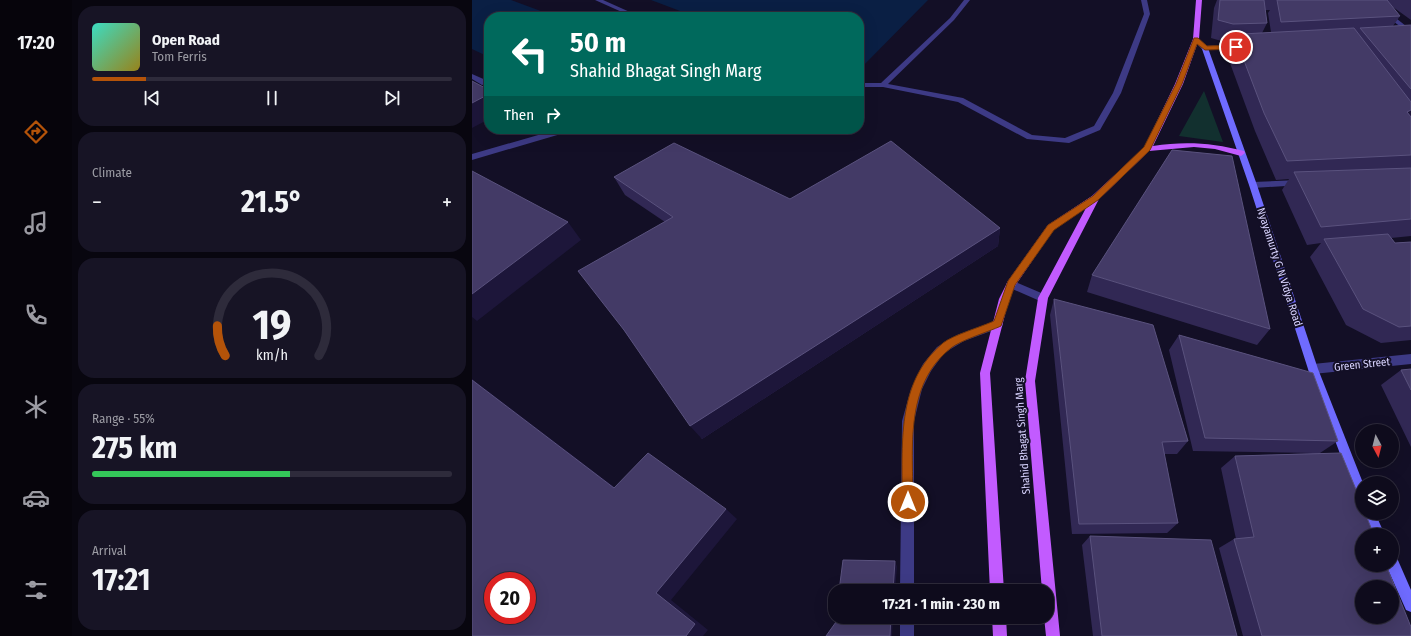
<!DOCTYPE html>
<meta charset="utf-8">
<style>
body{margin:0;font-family:"Fira Sans Condensed",sans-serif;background:#171425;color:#f1f3f6;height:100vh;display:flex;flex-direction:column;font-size:15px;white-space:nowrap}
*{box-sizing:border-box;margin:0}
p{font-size:13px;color:#9b9ba3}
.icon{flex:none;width:22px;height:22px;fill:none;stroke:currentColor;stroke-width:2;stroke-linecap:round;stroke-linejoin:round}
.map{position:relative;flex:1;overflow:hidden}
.side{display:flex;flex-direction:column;gap:6px;padding:6px;background:#08060f;width:400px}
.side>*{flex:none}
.hud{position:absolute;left:12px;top:12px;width:380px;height:122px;border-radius:16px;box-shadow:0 4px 16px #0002,0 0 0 1px #2e2b3b;background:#00695c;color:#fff;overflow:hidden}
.needle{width:26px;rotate:173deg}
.buttons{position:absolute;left:883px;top:424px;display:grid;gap:8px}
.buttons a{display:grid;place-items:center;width:44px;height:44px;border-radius:50%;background:#0e0b1c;box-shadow:0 4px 16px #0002,0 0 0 1px #2e2b3b;font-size:20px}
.speed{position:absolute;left:12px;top:572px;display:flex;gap:8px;font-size:20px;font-weight:700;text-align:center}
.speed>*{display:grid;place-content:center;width:52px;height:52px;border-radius:50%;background:#0e0b1c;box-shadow:0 4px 16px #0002,0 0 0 1px #2e2b3b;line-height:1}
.speed .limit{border:6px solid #d22;background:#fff;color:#111}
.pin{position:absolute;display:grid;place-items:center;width:34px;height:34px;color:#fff;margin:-17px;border:2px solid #fff;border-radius:50%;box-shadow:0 1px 4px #0007}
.me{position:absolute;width:44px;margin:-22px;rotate:0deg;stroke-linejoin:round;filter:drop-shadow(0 0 3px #0008)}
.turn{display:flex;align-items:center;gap:14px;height:84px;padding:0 20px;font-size:18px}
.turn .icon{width:52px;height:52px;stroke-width:2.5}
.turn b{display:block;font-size:28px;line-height:34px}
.then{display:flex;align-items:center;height:38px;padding:0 20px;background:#0003;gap:8px;font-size:15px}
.big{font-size:30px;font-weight:700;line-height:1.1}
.side .widget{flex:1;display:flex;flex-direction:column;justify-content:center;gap:6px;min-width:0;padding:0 14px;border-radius:16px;background:#171425}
.side .dial{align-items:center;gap:0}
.dial svg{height:104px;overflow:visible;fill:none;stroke:#2e2b3b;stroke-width:7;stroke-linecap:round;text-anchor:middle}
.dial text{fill:#f1f3f6;stroke:none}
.song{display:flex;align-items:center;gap:12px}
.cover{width:48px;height:48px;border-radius:6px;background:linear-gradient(135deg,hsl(170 70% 55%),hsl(50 70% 35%))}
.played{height:4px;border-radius:2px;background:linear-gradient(90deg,#b45309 15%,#2e2b3b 15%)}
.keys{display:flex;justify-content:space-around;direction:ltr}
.heat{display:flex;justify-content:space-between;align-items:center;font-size:22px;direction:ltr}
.charge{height:6px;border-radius:3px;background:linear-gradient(90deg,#34c759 55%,#2e2b3b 0)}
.trip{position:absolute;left:356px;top:584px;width:226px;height:40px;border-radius:16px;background:#0e0b1c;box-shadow:0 4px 16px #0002,0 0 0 1px #2e2b3b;font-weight:700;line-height:40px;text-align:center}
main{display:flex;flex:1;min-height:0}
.menu{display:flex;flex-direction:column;width:72px;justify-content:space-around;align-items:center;background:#06040b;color:#9b9ba3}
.menu .icon{width:28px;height:28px}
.menu .on{color:#b45309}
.menu b{font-size:18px;color:#f1f3f6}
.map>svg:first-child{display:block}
</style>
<main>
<nav class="menu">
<b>17:20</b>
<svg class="icon on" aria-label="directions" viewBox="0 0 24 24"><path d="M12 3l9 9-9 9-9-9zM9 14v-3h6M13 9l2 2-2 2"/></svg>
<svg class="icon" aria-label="music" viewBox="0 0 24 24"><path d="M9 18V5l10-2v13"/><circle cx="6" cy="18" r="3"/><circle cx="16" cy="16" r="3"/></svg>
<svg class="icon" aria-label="phone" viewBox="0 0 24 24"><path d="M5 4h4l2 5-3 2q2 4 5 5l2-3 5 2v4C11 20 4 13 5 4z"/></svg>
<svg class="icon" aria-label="climate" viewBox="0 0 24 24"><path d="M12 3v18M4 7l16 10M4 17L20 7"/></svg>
<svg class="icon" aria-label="car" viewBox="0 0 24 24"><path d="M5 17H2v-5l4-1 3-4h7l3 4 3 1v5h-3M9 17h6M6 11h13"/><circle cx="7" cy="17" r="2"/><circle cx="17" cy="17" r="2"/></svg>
<svg class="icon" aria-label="filters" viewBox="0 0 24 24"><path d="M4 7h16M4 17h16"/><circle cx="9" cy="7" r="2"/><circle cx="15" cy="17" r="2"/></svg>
</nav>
<section class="side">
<div class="widget">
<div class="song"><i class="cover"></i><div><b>Open Road</b><p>Tom Ferris</p></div></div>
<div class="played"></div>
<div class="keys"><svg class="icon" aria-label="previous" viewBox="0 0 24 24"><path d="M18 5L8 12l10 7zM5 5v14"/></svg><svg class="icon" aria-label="pause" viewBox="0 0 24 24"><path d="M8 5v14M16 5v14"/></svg><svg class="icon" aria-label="next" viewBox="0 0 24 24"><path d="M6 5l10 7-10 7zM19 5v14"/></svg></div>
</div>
<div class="widget"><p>Climate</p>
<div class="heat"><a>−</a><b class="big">21.5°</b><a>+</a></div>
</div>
<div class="widget dial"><svg viewBox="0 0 100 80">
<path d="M14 69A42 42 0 1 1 86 69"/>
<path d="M14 69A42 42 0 0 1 8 46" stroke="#b45309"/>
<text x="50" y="56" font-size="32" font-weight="700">19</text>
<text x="50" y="72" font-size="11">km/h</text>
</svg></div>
<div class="widget"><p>Range · 55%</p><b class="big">275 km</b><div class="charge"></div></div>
<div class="widget"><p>Arrival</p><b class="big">17:21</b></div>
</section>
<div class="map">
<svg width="939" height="636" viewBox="0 0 939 636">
<rect width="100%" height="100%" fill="#130f26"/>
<path fill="#12302f" d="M732,91L751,142L707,136Z"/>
<path fill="#0a1f44" d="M0,0H39L85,17H17V57L0,49Z
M179,0H456L387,70V17H224Z"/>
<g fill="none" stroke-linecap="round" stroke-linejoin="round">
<path fill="#3d3a85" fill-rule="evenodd" d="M123,0H131L169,17H161Z
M492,0H498L482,20L416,84L491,98L560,135L593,138L622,126L641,93L672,14L669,0H675L678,14L649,93L628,130L597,143L555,139L486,102L411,87H387V83H409L478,18Z
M0,74L16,81L17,83L10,85L0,79Z
M87,129H100L99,131L0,160V154Z
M526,320L530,321L531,324L530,327L492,341L472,353L459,371L450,389L442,421V591H428L430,421L439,389L451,364L465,347L485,335Z
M428,617H442V636H428Z"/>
<path fill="#3d3a85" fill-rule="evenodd" d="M894,0H901L939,30V35Z
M771,44L773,45V47L733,50L730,48L733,46Z
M827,180L830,181V185L781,188L777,185L781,182Z
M539,280L574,295L576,298L574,301H568L536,287L534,284L536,281Z
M939,354V364L841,374L837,372L836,369L837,366L841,364Z"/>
<path fill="#6f6bff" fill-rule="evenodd" d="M722,38H726L736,48L785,185L846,369L891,483L890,502L886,500L884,496L836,369L777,185L730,49L722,40Z
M891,513H903L913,535H901Z
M920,556L925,558L939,590V612L934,610L914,565H920Z"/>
<path fill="#c25bff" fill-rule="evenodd" d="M724,0H730L727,39L711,84L681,146C713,141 741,143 772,151L773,153L769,156L743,149L722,147L677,151L627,199L576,298L563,381L588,636H574L572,617H575V591H570L553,381L566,298L614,208L582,229L543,286L537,299L518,373L532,591H518L508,373L527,299L536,281L576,225L620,196L672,148L703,84L721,39Z
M520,617H534L535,636H521Z"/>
</g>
<path fill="#312854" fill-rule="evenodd" d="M745,0H939V20L921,7L928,16L921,26L939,25V236L919,238L923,243L939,242V340L909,343L874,325L838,257L849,243L835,245L810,190L817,179L804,180L783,131L755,55L761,42H753L739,38L742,8ZM793,10H798L796,13L799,32L790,33L795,23Z
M142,177L318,199L528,228L526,246L230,439L152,330L193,222L153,195Z
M620,275L798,329L785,345L615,292Z
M582,299L716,441L705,454H692L706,523L695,533L600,534L578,315Z
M707,335L866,441L848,453L939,636H771L747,548L762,539H764L749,468L763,456L842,453L721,451L697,350Z
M939,369V447L909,385L929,370Z
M618,536L765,636H621L610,545Z"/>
<path fill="#1d163a" d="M17,94V119L0,128V103Z
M939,110V115L930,127L935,112Z
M96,222L109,240L5,321L0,317V294Z
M528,228L526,246L230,439L218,426Z
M0,379L158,499L142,488L0,380Z
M254,509L265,519L199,600L236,630L231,636H214L184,593Z
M423,561L425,567L423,591H421Z
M419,617H421L420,636H418Z"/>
<path fill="#433a66" stroke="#5a527e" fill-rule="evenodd" d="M748,0H792L795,23L761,24L746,20Z
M805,0H915L928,16L809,22Z
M939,25V89L888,28Z
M882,28L939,102V110L935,112L939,117V155L815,161L792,113L763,37L770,34Z
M0,81L17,90V94L0,103Z
M419,141L528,228L218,426L152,330L106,271L201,217L142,177L202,143L318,199Z
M700,150L760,156L798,329L620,275Z
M939,168V219L849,227L822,172Z
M0,171L96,222L0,294Z
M916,234L923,243L939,242V326L927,327L891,309L852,239Z
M582,299L681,325L716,441L690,442L706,523L607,524Z
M707,335L841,373L866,441L733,438Z
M939,369V390L929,370Z
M0,380L142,488L176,453L254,509L184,593L223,624L214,636H0ZM21,581H55V615H21Z
M869,453L890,504V513H893L902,535H890V565H914L939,627V636H790L762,539L782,537L763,456ZM890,587H920V617H890Z
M618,536L739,540L765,636H630Z
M371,560L423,561L421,591H367Z
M365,617H419L418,636H354L364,622Z"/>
<path fill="#b45309" stroke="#753606" d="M722,38H726L735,46L764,45L767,47L764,49L733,50L725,44L710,84L678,150L626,200L582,230L543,285L529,326C516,332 489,340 479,348C432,385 441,449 441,502L440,506L436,507L432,506L430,502C431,446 423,383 471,343C481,335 509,327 522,321L536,281L576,225L621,196L672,147L704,84Z"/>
<g text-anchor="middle" stroke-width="4" stroke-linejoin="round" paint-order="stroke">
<g font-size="11" fill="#d9d4ff" stroke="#130f26">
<text transform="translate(808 267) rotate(72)" y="4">Nyayamurty G N Vidya Road</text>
<text transform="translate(890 364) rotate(-6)" y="4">Green Street</text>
<text transform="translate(550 436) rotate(-94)" y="4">Shahid Bhagat Singh Marg</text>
</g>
</g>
</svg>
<div class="buttons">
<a><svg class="needle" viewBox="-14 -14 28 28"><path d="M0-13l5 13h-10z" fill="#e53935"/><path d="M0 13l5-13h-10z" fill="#9b9ba3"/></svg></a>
<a><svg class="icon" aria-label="layers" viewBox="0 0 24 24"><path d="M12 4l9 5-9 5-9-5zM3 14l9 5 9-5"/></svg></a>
<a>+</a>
<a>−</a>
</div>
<div class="speed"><div class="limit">20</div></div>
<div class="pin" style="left:764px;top:47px;background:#d93025"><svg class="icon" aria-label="arrive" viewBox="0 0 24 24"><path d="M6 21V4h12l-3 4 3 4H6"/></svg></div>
<svg class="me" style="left:436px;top:502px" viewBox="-20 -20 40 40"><circle r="17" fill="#b45309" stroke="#fff" stroke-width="3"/><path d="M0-11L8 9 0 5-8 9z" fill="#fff"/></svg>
<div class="trip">17:21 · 1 min · 230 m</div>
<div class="hud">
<div class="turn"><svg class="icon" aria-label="left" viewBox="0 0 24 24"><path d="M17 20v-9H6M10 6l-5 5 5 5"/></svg><div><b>50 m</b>Shahid Bhagat Singh Marg</div></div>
<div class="then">Then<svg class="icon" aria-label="right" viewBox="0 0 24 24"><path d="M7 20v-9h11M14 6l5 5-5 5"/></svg></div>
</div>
</div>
</main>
